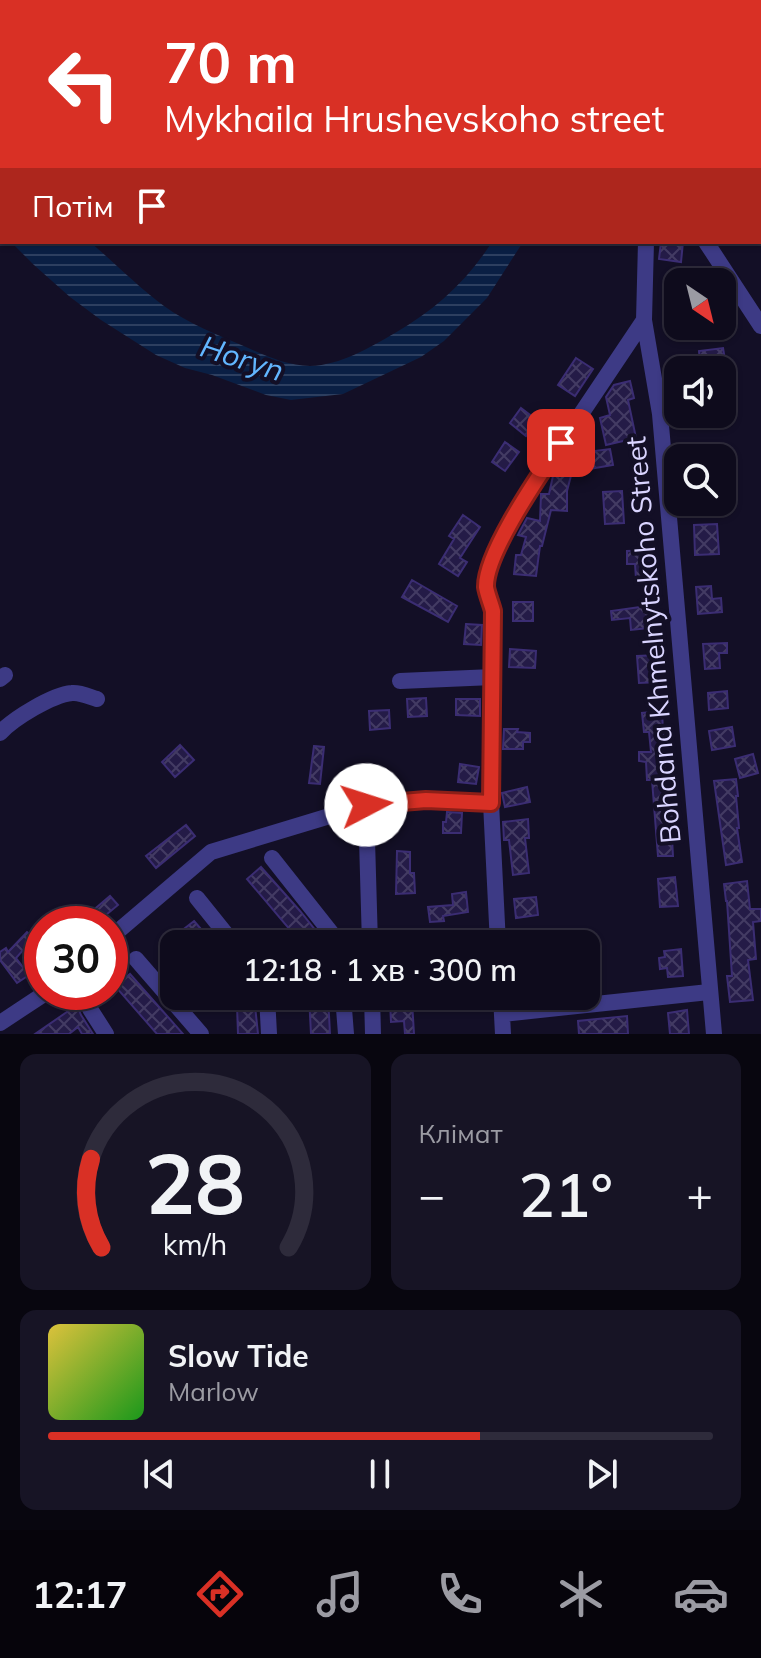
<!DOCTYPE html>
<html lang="uk">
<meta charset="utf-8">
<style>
body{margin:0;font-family:Mulish,sans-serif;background:#171425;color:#f1f3f6;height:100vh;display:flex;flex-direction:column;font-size:30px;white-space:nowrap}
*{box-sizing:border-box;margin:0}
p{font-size:26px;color:#9b9ba3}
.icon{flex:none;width:44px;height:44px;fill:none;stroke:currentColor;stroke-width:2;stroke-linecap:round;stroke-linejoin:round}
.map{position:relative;height:1034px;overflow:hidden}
.drawer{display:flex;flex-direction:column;gap:20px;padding:20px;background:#08060f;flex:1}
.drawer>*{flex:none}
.top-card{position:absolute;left:0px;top:0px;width:762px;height:244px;box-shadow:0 2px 6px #0004,0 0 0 2px #2e2b3b;background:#d93025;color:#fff;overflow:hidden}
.needle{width:52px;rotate:145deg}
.buttons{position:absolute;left:664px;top:268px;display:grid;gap:16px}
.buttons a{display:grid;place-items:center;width:72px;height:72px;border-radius:16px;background:#0e0b1c;box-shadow:0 2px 6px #0004,0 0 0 2px #2e2b3b;font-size:40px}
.speed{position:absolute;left:24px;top:906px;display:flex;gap:16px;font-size:40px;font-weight:700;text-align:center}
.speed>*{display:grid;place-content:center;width:104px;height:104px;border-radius:50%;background:#0e0b1c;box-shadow:0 2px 6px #0004,0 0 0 2px #2e2b3b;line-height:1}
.speed .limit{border:12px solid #d22;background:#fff;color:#111}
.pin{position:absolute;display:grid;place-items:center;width:68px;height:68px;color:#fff;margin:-34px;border-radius:16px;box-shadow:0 4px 12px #0006}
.me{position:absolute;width:88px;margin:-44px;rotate:85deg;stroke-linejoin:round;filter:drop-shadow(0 0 6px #0008)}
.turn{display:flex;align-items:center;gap:28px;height:168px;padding:0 32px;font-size:36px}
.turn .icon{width:104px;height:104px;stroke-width:2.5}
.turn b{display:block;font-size:56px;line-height:68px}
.then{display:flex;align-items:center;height:76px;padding:0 32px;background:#0003;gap:16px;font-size:30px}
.big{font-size:60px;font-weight:600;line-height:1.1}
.drawer .widget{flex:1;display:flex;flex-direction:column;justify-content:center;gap:12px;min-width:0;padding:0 28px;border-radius:16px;background:#171425}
.drawer .dial{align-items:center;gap:0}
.dial svg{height:208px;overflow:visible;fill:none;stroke:#2e2b3b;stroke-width:7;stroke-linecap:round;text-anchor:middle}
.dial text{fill:#f1f3f6;stroke:none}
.song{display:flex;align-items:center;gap:24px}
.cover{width:96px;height:96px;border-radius:12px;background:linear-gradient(135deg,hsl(50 70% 55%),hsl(120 70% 35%))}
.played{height:8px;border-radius:4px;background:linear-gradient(90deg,#d93025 65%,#2e2b3b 65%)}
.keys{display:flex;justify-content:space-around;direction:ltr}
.heat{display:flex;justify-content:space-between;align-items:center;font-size:44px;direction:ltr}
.drawer .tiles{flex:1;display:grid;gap:20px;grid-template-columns:1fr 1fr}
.widget:last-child{grid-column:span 2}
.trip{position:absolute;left:160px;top:930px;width:440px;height:80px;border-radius:16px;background:#0e0b1c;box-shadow:0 2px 6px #0004,0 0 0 2px #2e2b3b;font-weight:600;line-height:80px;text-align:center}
.tab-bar{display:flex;height:128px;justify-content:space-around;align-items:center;background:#06040b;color:#9b9ba3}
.tab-bar .icon{width:56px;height:56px}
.tab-bar .on{color:#d93025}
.tab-bar b{font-size:36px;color:#f1f3f6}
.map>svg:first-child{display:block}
</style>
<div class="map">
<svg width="761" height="1034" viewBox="0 0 761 1034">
<defs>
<pattern id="water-rules" width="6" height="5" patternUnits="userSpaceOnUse" patternTransform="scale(2)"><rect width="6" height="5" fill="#0a1f44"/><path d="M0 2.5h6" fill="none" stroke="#2d3f60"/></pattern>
<pattern id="building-cross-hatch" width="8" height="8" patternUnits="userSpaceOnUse" patternTransform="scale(2)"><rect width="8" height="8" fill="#241b47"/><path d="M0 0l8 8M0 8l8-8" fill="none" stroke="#433b63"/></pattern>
</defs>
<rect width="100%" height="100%" fill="#130f26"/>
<path fill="url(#water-rules)" d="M11,242H90C115,263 138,287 164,306C189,324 218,335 246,347C266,356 288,366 310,366C341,365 369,348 395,333C435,310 467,281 492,242H523L487,298L444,341L421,357L343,394L291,400L266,395L212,375L185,368L156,355L101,320L70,297L34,265Z"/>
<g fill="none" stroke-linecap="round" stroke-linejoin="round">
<path stroke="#0a1f44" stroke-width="3" d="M48,0L51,2
M12,2L15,0
M89,2L91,0
M0,9L2,8"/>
</g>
<path fill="url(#building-cross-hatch)" stroke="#3b2d73" stroke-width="2" d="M661,242H683L681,262L659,259Z
M723,348L725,360L711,362L712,370H673V364L700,361L699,351Z
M576,358L593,369L575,396L558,385Z
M630,381L634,398L628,400L636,438L606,445L600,418L610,415L606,397L614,385Z
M521,408L538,421L526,436L510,423Z
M505,442L519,452L505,471L492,462Z
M610,449L613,465L589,469L586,452Z
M560,465L573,468L567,491V511L551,510L542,546H540L536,576L514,574L516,555H521L526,537L518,535L519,533L527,518L540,521L541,494H549L553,476Z
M622,491L624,523L605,524L603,492Z
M463,515L480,527L460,558L467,562L458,576L439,564L454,539L449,536Z
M717,524L719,554L695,555L694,525Z
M652,550L653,578L636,579L635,564H627V551Z
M412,580L457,606L448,622L402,597Z
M711,586L712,599L721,598L722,612L698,614L696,587Z
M513,602H533V621H513Z
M655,605L657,627L631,630L630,618L612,620L611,611Z
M466,624L482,625L481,645L464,644Z
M727,643V653H719L720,668L705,669L703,644Z
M510,649L536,651L535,668L509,667Z
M659,655L660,682L639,683L637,656Z
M727,691L728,708L709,710L708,693Z
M426,698L427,716L408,717L407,699Z
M456,699H480V716L456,715Z
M389,710L390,728L370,730L369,711Z
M662,711L666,790L669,809L674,808V819H671L673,856H658L652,780H647L646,762L639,761V752H651L649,732H644L642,713Z
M732,727L735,746L712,750L709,731Z
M504,729H518L517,732L530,733V742H523V749H503Z
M180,745L194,760L175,777L162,762Z
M314,746L324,747L320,784L309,783Z
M753,754L758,773L740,778L735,759Z
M460,764L479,767L476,784L458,782Z
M736,779L738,796H736L739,828H737L742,862L726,865L714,781Z
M527,787L530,802L505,807L502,793Z
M447,812L462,813L461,833H443V822H446Z
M528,819L529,838H525L529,873L513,875L509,840H504L503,822Z
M186,825L195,836L156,868L146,856Z
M397,851L410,852V873H414L415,893L396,894Z
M261,867L300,911L320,936L323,944H302L247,879Z
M675,877L678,906L660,907L658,879Z
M747,881L750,909H761V921L753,922L756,959L748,960L753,1000L730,1002L727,976H732L727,901H726L724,884Z
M466,892L468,912L443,916L444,921L430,922L428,907L453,905L452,894Z
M110,896L118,905L95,924H77Z
M536,897L538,915L516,918L514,899Z
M194,921L214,944H190L180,932Z
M42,924V955L31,941L16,958L29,975L17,983L0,960V952L6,948L8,952L27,932L31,935Z
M681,949L683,976L668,977L667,968L660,969L659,958L665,957L664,951Z
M130,974L183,1034H157L115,986Z
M234,996H254L258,1034H238L237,1006Z
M309,996H328L330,1034H311Z
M412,1001L414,1034H405L404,1021L391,1022L390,1003Z
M77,1005L81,1015L93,1034H82L78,1027L69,1034H35Z
M687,1010L689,1034H670L668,1013Z
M627,1016L628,1034H579L578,1021Z"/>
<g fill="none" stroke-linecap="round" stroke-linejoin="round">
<path stroke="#3d3a85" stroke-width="16" d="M418,0L420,2
M760,102L761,101
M760,201L761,202
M646,242L644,320L660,414L714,1034
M706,242L761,326
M0,679L5,675
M400,681L493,677
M0,733C14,718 52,695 72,693C80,692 90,697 97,699
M366,805L370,944
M272,858L340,944
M197,898L234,944
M110,938L211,852L366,805L426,800L491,803
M498,944L491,803L493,611L486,587L490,563L528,493L644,320
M136,959L201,1034
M267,996L269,1034
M343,996L346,1034
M372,996L373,1034
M501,996L503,1034
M90,1009L106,1034
M502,1014L709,992
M0,1023L47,992"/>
</g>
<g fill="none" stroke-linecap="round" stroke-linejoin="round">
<g stroke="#8d1f18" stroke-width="20">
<path id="route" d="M366,805L426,800L491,803L493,611C491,603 487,594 486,587C485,553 541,473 561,443"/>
</g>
<use href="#route" stroke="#d93025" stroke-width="14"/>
</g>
<g text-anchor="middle" stroke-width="8" stroke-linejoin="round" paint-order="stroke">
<g font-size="28" fill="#d9d4ff" stroke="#130f26">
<text transform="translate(653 640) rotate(-95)" y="10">Bohdana Khmelnytskoho Street</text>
</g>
<g font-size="30" font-style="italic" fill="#62b6ff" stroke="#130f26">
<text transform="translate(242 359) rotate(18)" y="10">Horyn</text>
</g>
</g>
</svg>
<div class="buttons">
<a><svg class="needle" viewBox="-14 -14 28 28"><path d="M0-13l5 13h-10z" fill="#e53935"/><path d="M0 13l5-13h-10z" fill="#9b9ba3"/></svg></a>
<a><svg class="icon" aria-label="sound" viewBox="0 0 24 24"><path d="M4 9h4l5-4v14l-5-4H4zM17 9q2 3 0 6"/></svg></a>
<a><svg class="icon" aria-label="search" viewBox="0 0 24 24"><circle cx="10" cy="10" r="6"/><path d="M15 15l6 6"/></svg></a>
</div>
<div class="speed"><div class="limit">30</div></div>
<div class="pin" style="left:561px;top:443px;background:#d93025"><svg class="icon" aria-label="arrive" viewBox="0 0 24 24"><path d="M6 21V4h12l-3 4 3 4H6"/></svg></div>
<svg class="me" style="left:366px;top:805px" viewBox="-20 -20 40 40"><circle r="19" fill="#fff"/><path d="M0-13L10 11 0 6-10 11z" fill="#d93025"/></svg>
<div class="trip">12:18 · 1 хв · 300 m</div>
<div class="top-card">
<div class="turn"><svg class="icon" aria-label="left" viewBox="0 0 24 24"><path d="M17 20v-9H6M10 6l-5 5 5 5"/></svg><div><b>70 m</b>Mykhaila Hrushevskoho street</div></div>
<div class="then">Потім<svg class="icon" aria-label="arrive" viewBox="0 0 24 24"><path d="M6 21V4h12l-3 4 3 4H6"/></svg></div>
</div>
</div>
<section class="drawer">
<div class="tiles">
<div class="widget dial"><svg viewBox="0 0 100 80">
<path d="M14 69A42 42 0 1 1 86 69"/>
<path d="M14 69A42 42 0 0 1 10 35" stroke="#d93025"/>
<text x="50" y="56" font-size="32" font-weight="700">28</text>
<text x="50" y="72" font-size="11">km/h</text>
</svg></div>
<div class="widget"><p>Клімат</p>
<div class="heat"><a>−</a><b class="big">21°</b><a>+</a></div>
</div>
<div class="widget">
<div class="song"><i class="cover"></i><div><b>Slow Tide</b><p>Marlow</p></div></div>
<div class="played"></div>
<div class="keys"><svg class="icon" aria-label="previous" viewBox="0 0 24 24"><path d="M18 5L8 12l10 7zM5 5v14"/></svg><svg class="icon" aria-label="pause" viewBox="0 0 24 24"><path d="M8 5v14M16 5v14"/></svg><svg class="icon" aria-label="next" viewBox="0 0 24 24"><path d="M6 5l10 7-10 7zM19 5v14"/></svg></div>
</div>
</div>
</section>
<nav class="tab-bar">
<b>12:17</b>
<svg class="icon on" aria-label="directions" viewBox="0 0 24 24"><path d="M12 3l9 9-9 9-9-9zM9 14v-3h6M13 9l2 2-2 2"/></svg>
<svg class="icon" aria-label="music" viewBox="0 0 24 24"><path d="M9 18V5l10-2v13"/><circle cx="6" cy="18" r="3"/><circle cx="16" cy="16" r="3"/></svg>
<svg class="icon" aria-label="phone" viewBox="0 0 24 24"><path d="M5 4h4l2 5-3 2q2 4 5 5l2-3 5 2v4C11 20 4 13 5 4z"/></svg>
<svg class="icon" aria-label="climate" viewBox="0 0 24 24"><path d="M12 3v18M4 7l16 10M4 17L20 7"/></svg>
<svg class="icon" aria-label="car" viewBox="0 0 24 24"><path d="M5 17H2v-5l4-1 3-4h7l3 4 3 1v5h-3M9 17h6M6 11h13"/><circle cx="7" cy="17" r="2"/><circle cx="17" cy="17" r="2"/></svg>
</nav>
